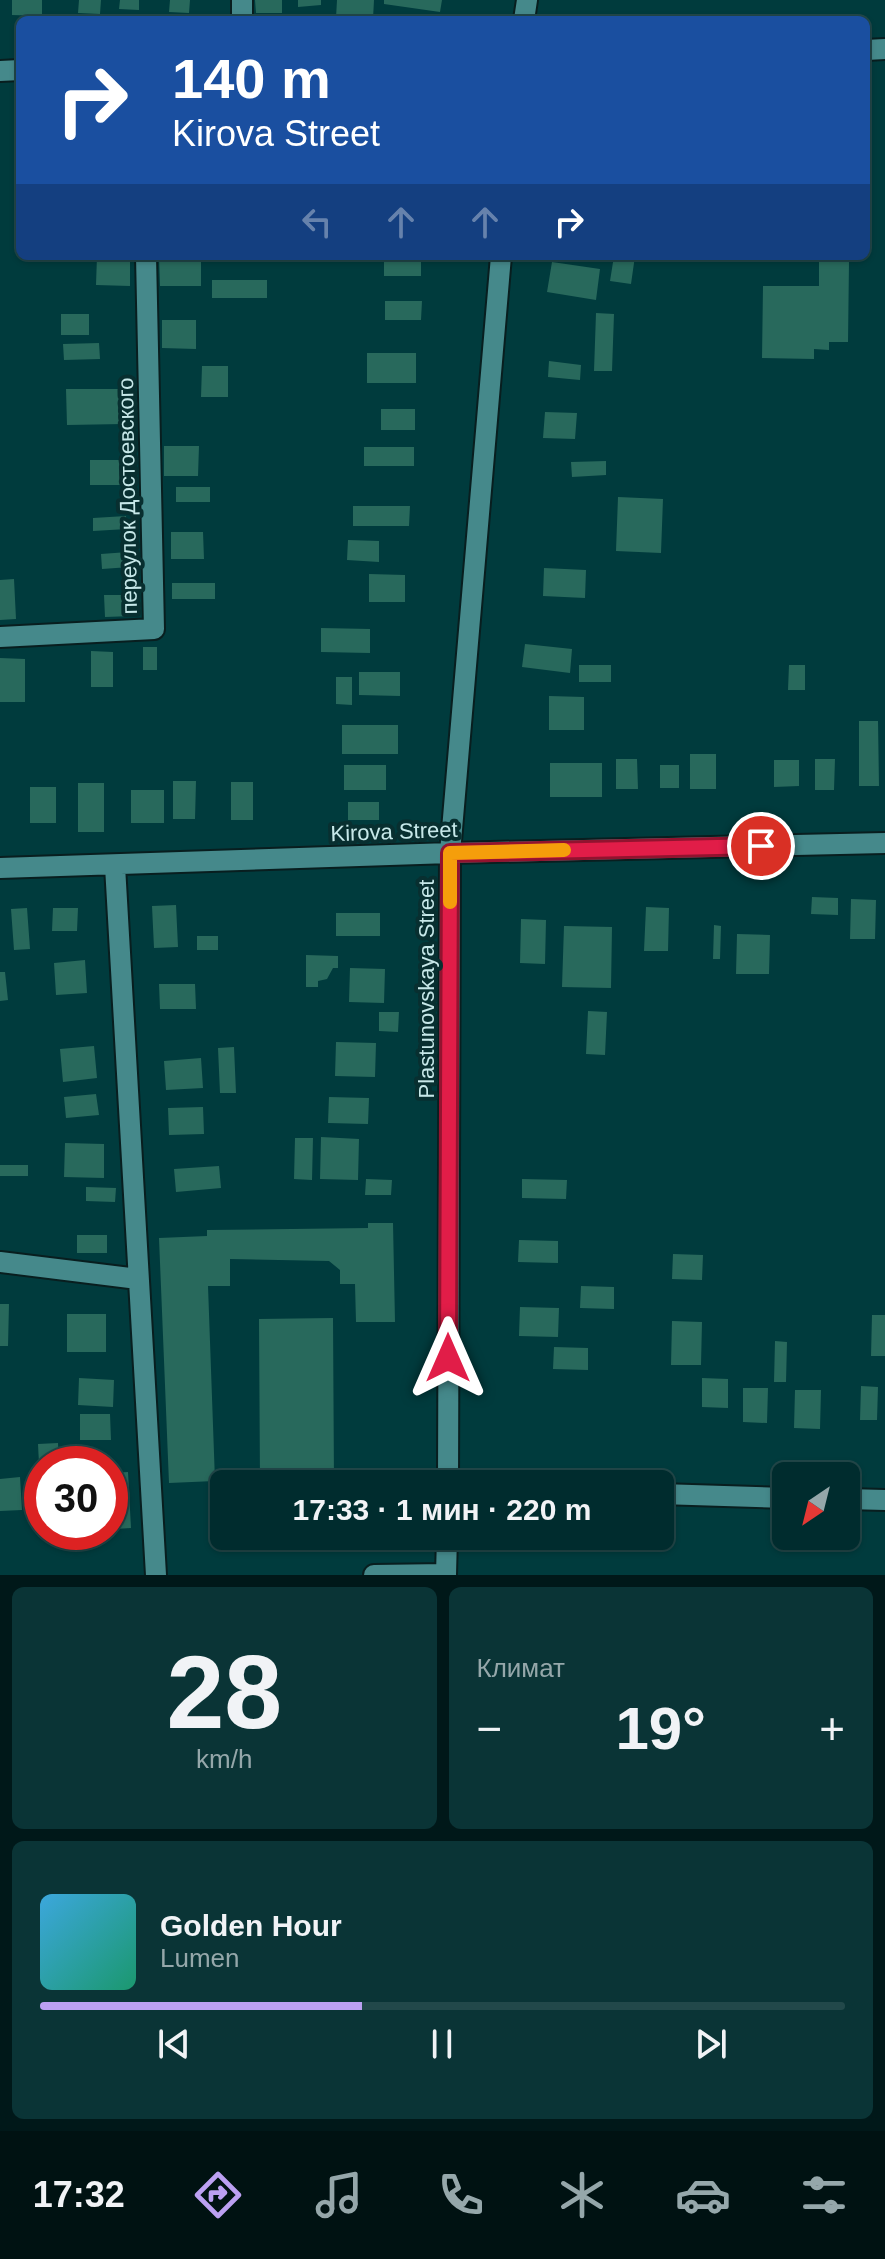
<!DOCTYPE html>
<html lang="ru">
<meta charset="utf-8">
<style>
body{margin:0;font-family:Helvetica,sans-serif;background:#0a3436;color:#f1f3f6;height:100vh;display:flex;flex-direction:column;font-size:30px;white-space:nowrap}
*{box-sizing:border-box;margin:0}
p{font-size:26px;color:#95a7aa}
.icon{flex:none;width:44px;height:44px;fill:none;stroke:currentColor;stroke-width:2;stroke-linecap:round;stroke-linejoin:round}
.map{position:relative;height:1575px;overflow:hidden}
.sheet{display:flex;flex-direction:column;gap:12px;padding:12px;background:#001819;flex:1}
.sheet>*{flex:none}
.banner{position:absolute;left:16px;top:16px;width:854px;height:244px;border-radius:12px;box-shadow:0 2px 6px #0004,0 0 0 2px #22484a;background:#1a4fa0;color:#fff;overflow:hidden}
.needle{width:52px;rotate:215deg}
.tools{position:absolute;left:772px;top:1462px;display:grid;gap:16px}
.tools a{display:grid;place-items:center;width:88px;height:88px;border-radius:12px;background:#002c2e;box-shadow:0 2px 6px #0004,0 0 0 2px #22484a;font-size:40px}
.speed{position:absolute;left:24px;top:1446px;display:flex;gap:16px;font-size:40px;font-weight:700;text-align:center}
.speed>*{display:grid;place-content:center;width:104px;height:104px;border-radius:50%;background:#002c2e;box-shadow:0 2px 6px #0004,0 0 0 2px #22484a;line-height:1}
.speed .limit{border:12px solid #d22;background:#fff;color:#111}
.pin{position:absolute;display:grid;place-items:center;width:68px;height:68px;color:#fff;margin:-34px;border:4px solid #fff;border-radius:50%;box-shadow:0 2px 8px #0007}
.me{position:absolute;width:88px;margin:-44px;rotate:0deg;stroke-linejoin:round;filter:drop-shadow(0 0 6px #0008)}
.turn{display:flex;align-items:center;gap:28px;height:168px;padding:0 24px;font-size:36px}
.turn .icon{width:104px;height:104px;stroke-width:2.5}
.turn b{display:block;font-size:56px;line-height:68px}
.lanes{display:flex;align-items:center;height:76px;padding:0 24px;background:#0003;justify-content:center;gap:40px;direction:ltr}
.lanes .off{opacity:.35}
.big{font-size:60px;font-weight:800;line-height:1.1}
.sheet .tile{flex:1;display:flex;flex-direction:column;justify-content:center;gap:12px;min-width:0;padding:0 28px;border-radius:12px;background:#0a3436}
.sheet .dial{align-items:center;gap:0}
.dial b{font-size:104px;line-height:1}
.song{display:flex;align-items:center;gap:24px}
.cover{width:96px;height:96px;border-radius:12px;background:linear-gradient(135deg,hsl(200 70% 55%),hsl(160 70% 35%))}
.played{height:8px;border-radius:4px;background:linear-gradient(90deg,#bca0f2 40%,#22484a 40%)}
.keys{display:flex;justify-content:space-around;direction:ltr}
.heat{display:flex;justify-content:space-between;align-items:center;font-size:44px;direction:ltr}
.sheet .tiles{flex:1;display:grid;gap:12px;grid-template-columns:1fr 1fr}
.tile:last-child{grid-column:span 2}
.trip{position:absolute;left:210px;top:1470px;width:464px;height:80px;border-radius:12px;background:#002c2e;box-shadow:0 2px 6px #0004,0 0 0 2px #22484a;font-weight:800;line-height:80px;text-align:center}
.tab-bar{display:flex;height:128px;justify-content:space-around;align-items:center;background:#001212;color:#95a7aa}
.tab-bar .icon{width:56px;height:56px}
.tab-bar .active{color:#bca0f2}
.tab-bar b{font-size:36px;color:#f1f3f6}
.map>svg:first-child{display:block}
</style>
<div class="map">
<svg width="885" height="1575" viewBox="0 0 885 1575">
<rect width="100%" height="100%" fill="#003b3d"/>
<path fill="#28695c" d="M12,0H42V16L12,15Z
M79,0H101L100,14L78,13Z
M120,0H139V10L119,9Z
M170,0H190L189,13L169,12Z
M255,0H282V13H256Z
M298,0H321V5L298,7Z
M337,0H374L373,19L336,18Z
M384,0H442L440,12L384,4Z
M16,136L20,137V168H16Z
M97,256H130V286L96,285Z
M614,256H635L631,284L610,281Z
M159,257L201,258V286H160Z
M384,259H421V276H384Z
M552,262L600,269L596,300L547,292Z
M819,262H849L848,342H829V350L814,349V359L762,358L763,286H819Z
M212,280H267V298H212Z
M385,301H422L421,320H385Z
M596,313L614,314L612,371H594Z
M61,314H89V335H61Z
M162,320H196V349L162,348Z
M99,343L100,359L64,360L63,344Z
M367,353H416V383H367Z
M549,361L581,365L580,380L548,377Z
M202,366H228V397H201Z
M66,389H123V424L67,425Z
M381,409H415V430H381Z
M545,412L577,413L575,439L543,438Z
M164,446H199L198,476H164Z
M364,447H414V466H364Z
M90,460H126V485H90Z
M606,461V475L572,477L571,462Z
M176,487H210V502H176Z
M618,497L663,499L661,553L616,551Z
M353,506H410L409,526H353Z
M126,516L127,529L93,531V518Z
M171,532H203L204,559H171Z
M348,540L379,541V562L347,560Z
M128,552L130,567L102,569L101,554Z
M544,568L586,570L585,598L543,596Z
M369,574L405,575V602H369Z
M14,579L16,619L0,620V580Z
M172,583H215V599H172Z
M104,595H132L133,616L105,617Z
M321,628L370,629V653L321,652Z
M525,644L572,649L570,673L522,667Z
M143,647H157V670H143Z
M91,651L113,652V687H91Z
M0,658L25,659V702H0Z
M579,665H611V682H579Z
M789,665H805V690H788Z
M359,672H400V696L359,695Z
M336,677H352V705L336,704Z
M549,696L584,697V730H549Z
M859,721H878L879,786H859Z
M342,725H398V754H342Z
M690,754H716V789H690Z
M616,759H637L638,789H616Z
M815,759H835L834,790H815Z
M774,760H799V786L774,787Z
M550,763H602V797H550Z
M344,765H386V790H344Z
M660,765H679V788H660Z
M173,781H196L195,819H173Z
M231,782H253V820H231Z
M78,783H104V832H78Z
M30,787H56V823H30Z
M131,790H164V823H131Z
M348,802H379V820H348Z
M812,897L838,898V915L811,914Z
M851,899L876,900L875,939H850Z
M176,905L178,947L154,948L152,906Z
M646,907L669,908L668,951H644Z
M27,908L30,949L14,950L11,909Z
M53,908H78L77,931H52Z
M336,913H380V936H336Z
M521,919L546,920L545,964L520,963Z
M714,925L721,926L720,959H713Z
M564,926L612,927L611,988L562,987Z
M737,934L770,935L769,974H736Z
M197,936H218V950H197Z
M306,955L338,956V968H333L327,979L318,981V987H306Z
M85,960L87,993L56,995L54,963Z
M350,968L385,969L384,1003L349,1002Z
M0,972H5L8,1000L0,1001Z
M159,984H195L196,1009H160Z
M588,1011L607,1012L605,1055L586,1054Z
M379,1012H399L398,1032L379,1031Z
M336,1042L376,1043L375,1077L335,1076Z
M94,1046L97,1078L63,1082L60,1049Z
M234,1047L236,1093H220L218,1048Z
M201,1058L203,1088L166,1090L164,1061Z
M96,1094L99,1115L66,1118L64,1097Z
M329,1097L369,1098L368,1124L328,1123Z
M203,1107L204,1134L169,1135L168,1108Z
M321,1137L359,1139L358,1180L320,1179Z
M295,1138H313L312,1180L294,1179Z
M65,1143L104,1144V1178L64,1177Z
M0,1165H28V1176H0Z
M219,1166L221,1188L176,1192L174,1169Z
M366,1179L392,1180L391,1195H365Z
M522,1179L567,1180L566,1199L522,1198Z
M86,1187L116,1188L115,1202L86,1201Z
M368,1223H393L395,1322H356L355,1284H340V1270L329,1261L230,1259V1286H208L215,1481L169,1483L159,1238L207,1236V1230L368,1228Z
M77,1235H107V1253H77Z
M519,1240L558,1241V1263L518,1262Z
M673,1254L703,1255L702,1280L672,1279Z
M581,1286L614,1287V1309L580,1308Z
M0,1304H9L8,1346H0Z
M520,1307L559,1308L558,1337L519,1336Z
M67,1314H106V1352H67Z
M872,1315H885V1356H871Z
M333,1318L334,1484H260L259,1319Z
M672,1321L702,1322L701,1365H671Z
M775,1341L787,1342L786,1382H774Z
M554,1347L588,1348V1370L553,1369Z
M79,1378L114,1380L113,1407L78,1405Z
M702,1378L728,1379V1408L702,1407Z
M861,1386L878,1387L877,1420H860Z
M743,1388H768L767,1423L743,1422Z
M795,1390H821L820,1429L794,1428Z
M80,1414H110L111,1440H80Z
M58,1443L59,1464H39L38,1444Z
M128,1472L131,1528L115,1529L112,1473Z
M20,1477L22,1510L0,1511V1479Z"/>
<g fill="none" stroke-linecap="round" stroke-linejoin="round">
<g stroke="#081e1f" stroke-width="24">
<path id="minor" d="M242,0V20
M524,20L527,0
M866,50L885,49
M0,71L20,70
M0,637L154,629L146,256
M115,866L156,1575
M0,868L450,853L885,843
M0,1262L138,1279
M448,1484L450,853L501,256
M660,1494L786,1498
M846,1499L885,1500
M374,1575L446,1574
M446,1575L447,1536"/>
</g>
<use href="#minor" stroke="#45898b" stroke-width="20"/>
</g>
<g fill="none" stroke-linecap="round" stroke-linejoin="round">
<g stroke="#92132f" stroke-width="20">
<path id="route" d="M448,1358L450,853L761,846"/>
</g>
<use href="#route" stroke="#e11d48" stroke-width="14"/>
<path stroke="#f59e0b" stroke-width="14" d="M450,902V853L564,850"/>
</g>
<g text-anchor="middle" stroke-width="8" stroke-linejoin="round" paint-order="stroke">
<g font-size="22" fill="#c7e8e9" stroke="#082f30">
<text transform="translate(127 496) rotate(-91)" y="8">переулок Достоевского</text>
<text transform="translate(394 831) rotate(-2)" y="8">Kirova Street</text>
<text transform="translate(426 989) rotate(-90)" y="8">Plastunovskaya Street</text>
</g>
</g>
</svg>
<div class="tools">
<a><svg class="needle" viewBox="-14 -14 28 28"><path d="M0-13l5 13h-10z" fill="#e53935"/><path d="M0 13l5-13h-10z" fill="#95a7aa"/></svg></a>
</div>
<div class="speed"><div class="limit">30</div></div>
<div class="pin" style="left:761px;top:846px;background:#d93025"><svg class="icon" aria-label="arrive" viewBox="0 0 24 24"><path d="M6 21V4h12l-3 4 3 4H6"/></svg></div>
<svg class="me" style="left:448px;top:1358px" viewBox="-20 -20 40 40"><path d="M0-17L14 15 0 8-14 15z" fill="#e11d48" stroke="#fff" stroke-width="4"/></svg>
<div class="trip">17:33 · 1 мин · 220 m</div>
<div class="banner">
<div class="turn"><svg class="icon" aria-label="right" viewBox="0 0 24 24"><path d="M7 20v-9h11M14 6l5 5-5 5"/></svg><div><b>140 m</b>Kirova Street</div></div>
<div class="lanes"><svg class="icon off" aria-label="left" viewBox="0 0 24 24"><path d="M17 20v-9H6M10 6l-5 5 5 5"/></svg><svg class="icon off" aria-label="ahead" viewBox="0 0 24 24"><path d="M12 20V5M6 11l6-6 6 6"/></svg><svg class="icon off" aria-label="ahead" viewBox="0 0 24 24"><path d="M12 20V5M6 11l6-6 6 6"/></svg><svg class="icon" aria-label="right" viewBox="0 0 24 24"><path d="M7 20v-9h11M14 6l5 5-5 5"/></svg></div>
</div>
</div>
<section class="sheet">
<div class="tiles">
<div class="tile dial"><b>28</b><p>km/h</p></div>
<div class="tile"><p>Климат</p>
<div class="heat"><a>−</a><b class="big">19°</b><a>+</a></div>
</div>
<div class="tile">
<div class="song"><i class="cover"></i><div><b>Golden Hour</b><p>Lumen</p></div></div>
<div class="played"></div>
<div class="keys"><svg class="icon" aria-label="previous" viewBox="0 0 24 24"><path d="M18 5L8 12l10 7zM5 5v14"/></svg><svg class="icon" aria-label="pause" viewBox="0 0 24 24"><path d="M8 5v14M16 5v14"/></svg><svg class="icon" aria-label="next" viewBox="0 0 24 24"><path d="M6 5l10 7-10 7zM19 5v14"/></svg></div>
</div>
</div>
</section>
<nav class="tab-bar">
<b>17:32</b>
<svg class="icon active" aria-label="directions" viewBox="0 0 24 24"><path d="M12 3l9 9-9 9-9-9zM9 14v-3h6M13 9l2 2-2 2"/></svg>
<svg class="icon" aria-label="music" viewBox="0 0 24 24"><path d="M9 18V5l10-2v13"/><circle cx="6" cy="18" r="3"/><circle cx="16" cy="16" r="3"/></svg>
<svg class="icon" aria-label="phone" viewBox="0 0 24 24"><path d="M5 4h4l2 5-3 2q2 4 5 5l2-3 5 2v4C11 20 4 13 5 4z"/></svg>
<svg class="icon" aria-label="climate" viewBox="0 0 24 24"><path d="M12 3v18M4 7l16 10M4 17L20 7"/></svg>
<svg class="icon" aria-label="car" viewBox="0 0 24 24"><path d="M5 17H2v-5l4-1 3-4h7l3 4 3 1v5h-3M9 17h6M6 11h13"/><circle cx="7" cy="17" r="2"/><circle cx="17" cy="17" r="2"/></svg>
<svg class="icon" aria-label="filters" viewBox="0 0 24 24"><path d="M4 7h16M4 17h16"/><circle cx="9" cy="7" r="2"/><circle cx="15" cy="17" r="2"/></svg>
</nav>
